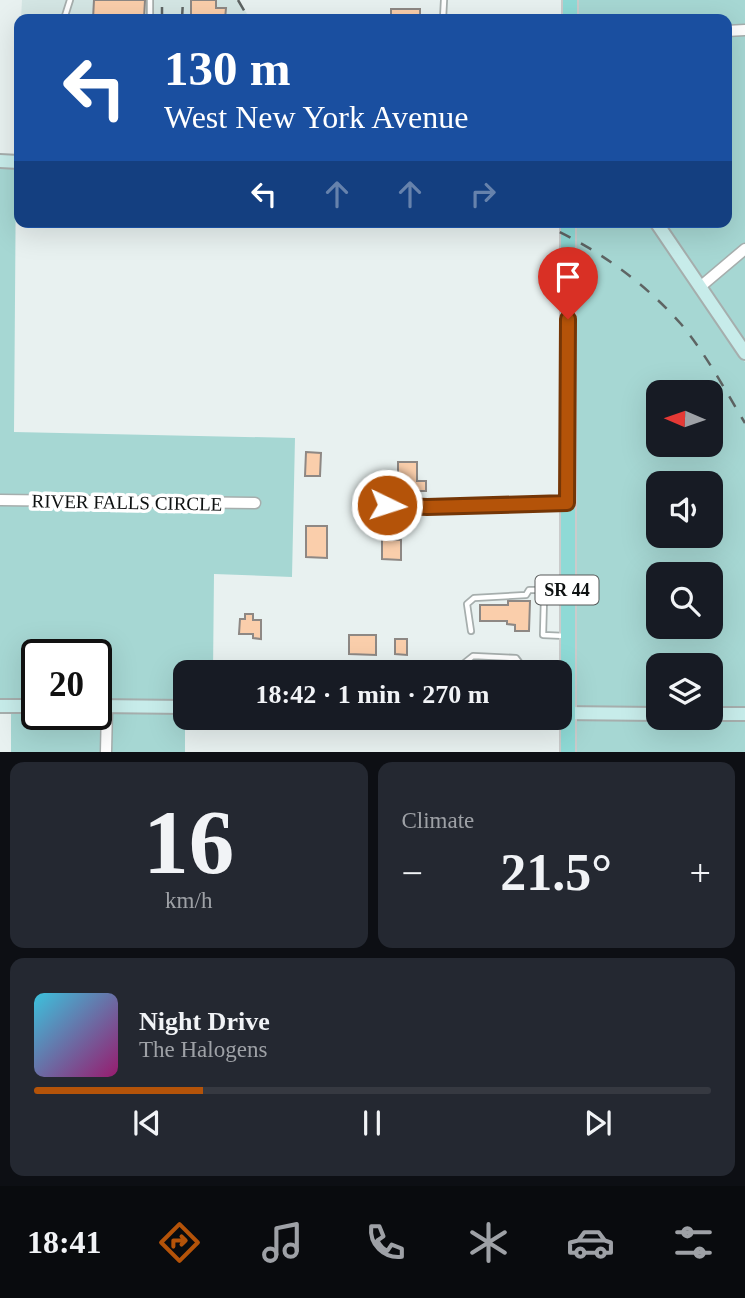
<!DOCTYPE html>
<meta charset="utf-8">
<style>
body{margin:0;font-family:"Times New Roman",serif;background:#242831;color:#f1f3f6;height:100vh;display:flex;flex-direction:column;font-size:26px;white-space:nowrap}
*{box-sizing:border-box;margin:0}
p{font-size:23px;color:#9ea1a6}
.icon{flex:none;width:38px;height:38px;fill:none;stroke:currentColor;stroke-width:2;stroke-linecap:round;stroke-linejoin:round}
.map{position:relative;height:752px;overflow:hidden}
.panel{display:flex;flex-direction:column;gap:10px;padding:10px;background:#0d0f14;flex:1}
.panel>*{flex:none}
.hud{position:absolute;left:14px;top:14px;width:718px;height:214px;border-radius:14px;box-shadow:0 7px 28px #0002;background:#1a4fa0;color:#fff;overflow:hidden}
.needle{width:46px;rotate:272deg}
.fabs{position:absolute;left:646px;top:380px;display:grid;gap:14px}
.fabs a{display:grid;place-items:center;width:77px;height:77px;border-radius:14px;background:#171b24;box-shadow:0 7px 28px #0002;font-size:35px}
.speed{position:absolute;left:21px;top:639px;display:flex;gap:14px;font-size:35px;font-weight:700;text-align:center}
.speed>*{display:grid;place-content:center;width:91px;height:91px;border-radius:50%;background:#171b24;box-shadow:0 7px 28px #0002;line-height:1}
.speed .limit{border:4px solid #111;border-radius:10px;background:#fff;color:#111}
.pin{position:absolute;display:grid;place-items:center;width:60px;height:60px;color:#fff;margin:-72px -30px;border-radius:50% 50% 50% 0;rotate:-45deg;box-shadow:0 0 7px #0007}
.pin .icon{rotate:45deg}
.me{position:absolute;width:77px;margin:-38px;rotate:94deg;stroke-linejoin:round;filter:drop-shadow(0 0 5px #0008)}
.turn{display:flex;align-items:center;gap:24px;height:147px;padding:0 35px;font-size:32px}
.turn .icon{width:91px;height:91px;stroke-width:2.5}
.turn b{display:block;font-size:49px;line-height:60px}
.lanes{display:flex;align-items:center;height:66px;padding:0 35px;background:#0003;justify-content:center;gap:35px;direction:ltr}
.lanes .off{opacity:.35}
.big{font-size:52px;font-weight:700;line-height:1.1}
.panel .card{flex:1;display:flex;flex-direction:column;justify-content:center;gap:10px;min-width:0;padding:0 24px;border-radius:14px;background:#242831}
.panel .dial{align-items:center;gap:0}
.dial b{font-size:91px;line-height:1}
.song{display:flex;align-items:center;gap:21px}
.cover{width:84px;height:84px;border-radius:10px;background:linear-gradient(135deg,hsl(190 70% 55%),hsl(320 70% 35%))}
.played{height:7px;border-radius:4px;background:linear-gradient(90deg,#b45309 25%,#363941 25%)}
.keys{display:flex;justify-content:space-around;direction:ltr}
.heat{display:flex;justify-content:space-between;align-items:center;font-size:38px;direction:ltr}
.panel .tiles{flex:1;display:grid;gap:10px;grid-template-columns:1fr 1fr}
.card:last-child{grid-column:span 2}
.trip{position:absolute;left:173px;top:660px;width:399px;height:70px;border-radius:14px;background:#171b24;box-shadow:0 7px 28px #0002;font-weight:700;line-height:70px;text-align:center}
.dock{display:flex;height:112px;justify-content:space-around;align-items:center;background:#090b0e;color:#9ea1a6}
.dock .icon{width:49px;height:49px}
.dock .current{color:#b45309}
.dock b{font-size:32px;color:#f1f3f6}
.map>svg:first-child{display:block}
</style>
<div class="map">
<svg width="745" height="752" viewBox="0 0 745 752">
<rect width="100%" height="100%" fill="#e8f1f0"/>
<path fill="#d4e6e4" d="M22,0H239L250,19H21Z"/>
<path fill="#a6d7d3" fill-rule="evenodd" d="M576,0H745V344L662,222H726V19H576Z
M0,166H16L14,432L295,438L292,577L214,574L213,672H186L185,703L96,702V654H37V701H0V505L259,508L260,499L0,496Z
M573,222H650L745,362V710H711L710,665H658V709L573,708ZM658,392H710V444H658ZM658,483H710V536H658ZM658,574H710V626H658Z
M11,710L37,711V714H96V711H102L101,752H11Z
M112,711L185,712V752H112Z
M573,718L745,719V752H574Z"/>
<path fill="#faceab" stroke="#8e8884" stroke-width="2" d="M94,0H145L144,19H93Z
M191,0H216V8H226L225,19H191Z
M391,9H420V19H391Z
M306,452L321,453L320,476H305Z
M398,462H417V481H426V491H393V482H398Z
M306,526H327V558L306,557Z
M382,539L401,540V560L382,559Z
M508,601H530L529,631H515V625L507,624V621H480V605H508Z
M245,614H253V620H261V639L253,638V634H239L240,619H245Z
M349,635H376V655L349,654Z
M395,639H407V655L395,654Z
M497,665H513V672H497Z"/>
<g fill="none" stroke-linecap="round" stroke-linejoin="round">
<g stroke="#a6aead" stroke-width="8">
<path id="lane" d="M64,19L70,0
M150,19V0
M443,19L444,0
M362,499C428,514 499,505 566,503
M471,631L467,604L474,598L526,595L529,590H541L548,598
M566,636L543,635L544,598H566
M453,672L473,656L516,658L522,666L521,672"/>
</g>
<g stroke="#a6aead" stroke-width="13">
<path id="street" d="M726,31L745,30
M700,287L745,249
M0,500L255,503
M106,752L107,707"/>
</g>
<g stroke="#a6aead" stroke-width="16">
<path id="secondary" d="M0,161L19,162
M656,222L745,353
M0,706H37
M96,706L186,707
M560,713L658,714
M710,714H745"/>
</g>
<g stroke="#cacbcb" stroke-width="18">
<path id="primary" d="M570,19V0
M568,222V752"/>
</g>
<use href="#lane" stroke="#fff" stroke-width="4.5"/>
<use href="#street" stroke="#fff" stroke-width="10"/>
<use href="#secondary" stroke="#c7ecea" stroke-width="12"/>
<use href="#primary" stroke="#8fdad6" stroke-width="14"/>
<path stroke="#5e6463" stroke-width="2.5" stroke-dasharray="12 12" stroke-linecap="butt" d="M238,0L249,19
M162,19V0
M182,19L183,0
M538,222C592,245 642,280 681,324C706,354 725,390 745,423"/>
</g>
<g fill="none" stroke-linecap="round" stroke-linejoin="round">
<g stroke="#753606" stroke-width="18">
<path id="route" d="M387,505L427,507L567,503L568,319"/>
</g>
<use href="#route" stroke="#b45309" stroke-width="12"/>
</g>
<g text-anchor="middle" stroke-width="7" stroke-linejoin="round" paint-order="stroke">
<rect fill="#fff" stroke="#565858" stroke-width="2" x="535.5" y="575.5" width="63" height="29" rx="5"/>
<g font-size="18" font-weight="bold" fill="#0e1111">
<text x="567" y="596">SR 44</text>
</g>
<g font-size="19" fill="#0e1111" stroke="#fff">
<text transform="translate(127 502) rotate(1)" y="7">RIVER FALLS CIRCLE</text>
</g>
</g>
</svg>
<div class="fabs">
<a><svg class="needle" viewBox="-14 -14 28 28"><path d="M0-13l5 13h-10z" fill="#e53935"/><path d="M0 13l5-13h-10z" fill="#9ea1a6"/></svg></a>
<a><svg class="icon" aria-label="sound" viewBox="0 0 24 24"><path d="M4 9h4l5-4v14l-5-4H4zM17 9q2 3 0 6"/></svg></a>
<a><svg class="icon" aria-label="search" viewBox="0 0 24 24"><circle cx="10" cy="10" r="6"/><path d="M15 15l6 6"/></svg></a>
<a><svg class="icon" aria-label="layers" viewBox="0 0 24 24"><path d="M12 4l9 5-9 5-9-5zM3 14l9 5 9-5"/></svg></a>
</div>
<div class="speed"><div class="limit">20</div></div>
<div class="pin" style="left:568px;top:319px;background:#d93025"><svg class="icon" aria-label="arrive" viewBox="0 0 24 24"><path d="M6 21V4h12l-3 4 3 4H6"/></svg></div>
<svg class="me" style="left:387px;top:505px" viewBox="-20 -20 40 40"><circle r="17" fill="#b45309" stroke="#fff" stroke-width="3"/><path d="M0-11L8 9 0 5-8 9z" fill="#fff"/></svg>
<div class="trip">18:42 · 1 min · 270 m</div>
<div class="hud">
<div class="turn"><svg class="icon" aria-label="left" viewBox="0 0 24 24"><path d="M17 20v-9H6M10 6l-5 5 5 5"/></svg><div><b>130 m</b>West New York Avenue</div></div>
<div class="lanes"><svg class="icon" aria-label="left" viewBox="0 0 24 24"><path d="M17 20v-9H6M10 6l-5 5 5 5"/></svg><svg class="icon off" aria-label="ahead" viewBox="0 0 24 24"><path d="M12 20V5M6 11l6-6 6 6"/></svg><svg class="icon off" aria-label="ahead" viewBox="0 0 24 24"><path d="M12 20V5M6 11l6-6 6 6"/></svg><svg class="icon off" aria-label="right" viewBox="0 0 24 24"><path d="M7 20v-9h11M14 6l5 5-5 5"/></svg></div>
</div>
</div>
<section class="panel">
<div class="tiles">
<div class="card dial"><b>16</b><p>km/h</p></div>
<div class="card"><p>Climate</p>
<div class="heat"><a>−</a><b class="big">21.5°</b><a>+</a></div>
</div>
<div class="card">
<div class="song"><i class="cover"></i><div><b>Night Drive</b><p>The Halogens</p></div></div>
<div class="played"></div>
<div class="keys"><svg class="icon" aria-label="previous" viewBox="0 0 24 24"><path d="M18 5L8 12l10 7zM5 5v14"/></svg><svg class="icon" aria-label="pause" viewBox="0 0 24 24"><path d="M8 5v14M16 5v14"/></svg><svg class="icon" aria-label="next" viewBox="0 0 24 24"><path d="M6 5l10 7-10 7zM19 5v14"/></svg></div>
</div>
</div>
</section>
<nav class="dock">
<b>18:41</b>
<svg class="icon current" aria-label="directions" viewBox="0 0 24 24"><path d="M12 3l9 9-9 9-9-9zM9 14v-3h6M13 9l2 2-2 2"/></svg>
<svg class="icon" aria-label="music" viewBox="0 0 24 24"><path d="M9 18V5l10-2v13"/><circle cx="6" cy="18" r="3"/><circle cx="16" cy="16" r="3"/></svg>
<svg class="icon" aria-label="phone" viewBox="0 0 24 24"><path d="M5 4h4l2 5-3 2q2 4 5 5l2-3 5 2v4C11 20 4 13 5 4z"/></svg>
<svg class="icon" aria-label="climate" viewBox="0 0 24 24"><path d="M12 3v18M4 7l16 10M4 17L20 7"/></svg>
<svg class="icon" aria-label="car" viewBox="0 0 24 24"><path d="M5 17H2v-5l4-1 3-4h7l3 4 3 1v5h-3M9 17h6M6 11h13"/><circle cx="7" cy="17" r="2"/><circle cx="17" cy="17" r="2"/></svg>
<svg class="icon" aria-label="filters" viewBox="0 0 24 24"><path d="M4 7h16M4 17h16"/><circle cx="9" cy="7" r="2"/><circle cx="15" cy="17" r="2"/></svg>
</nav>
